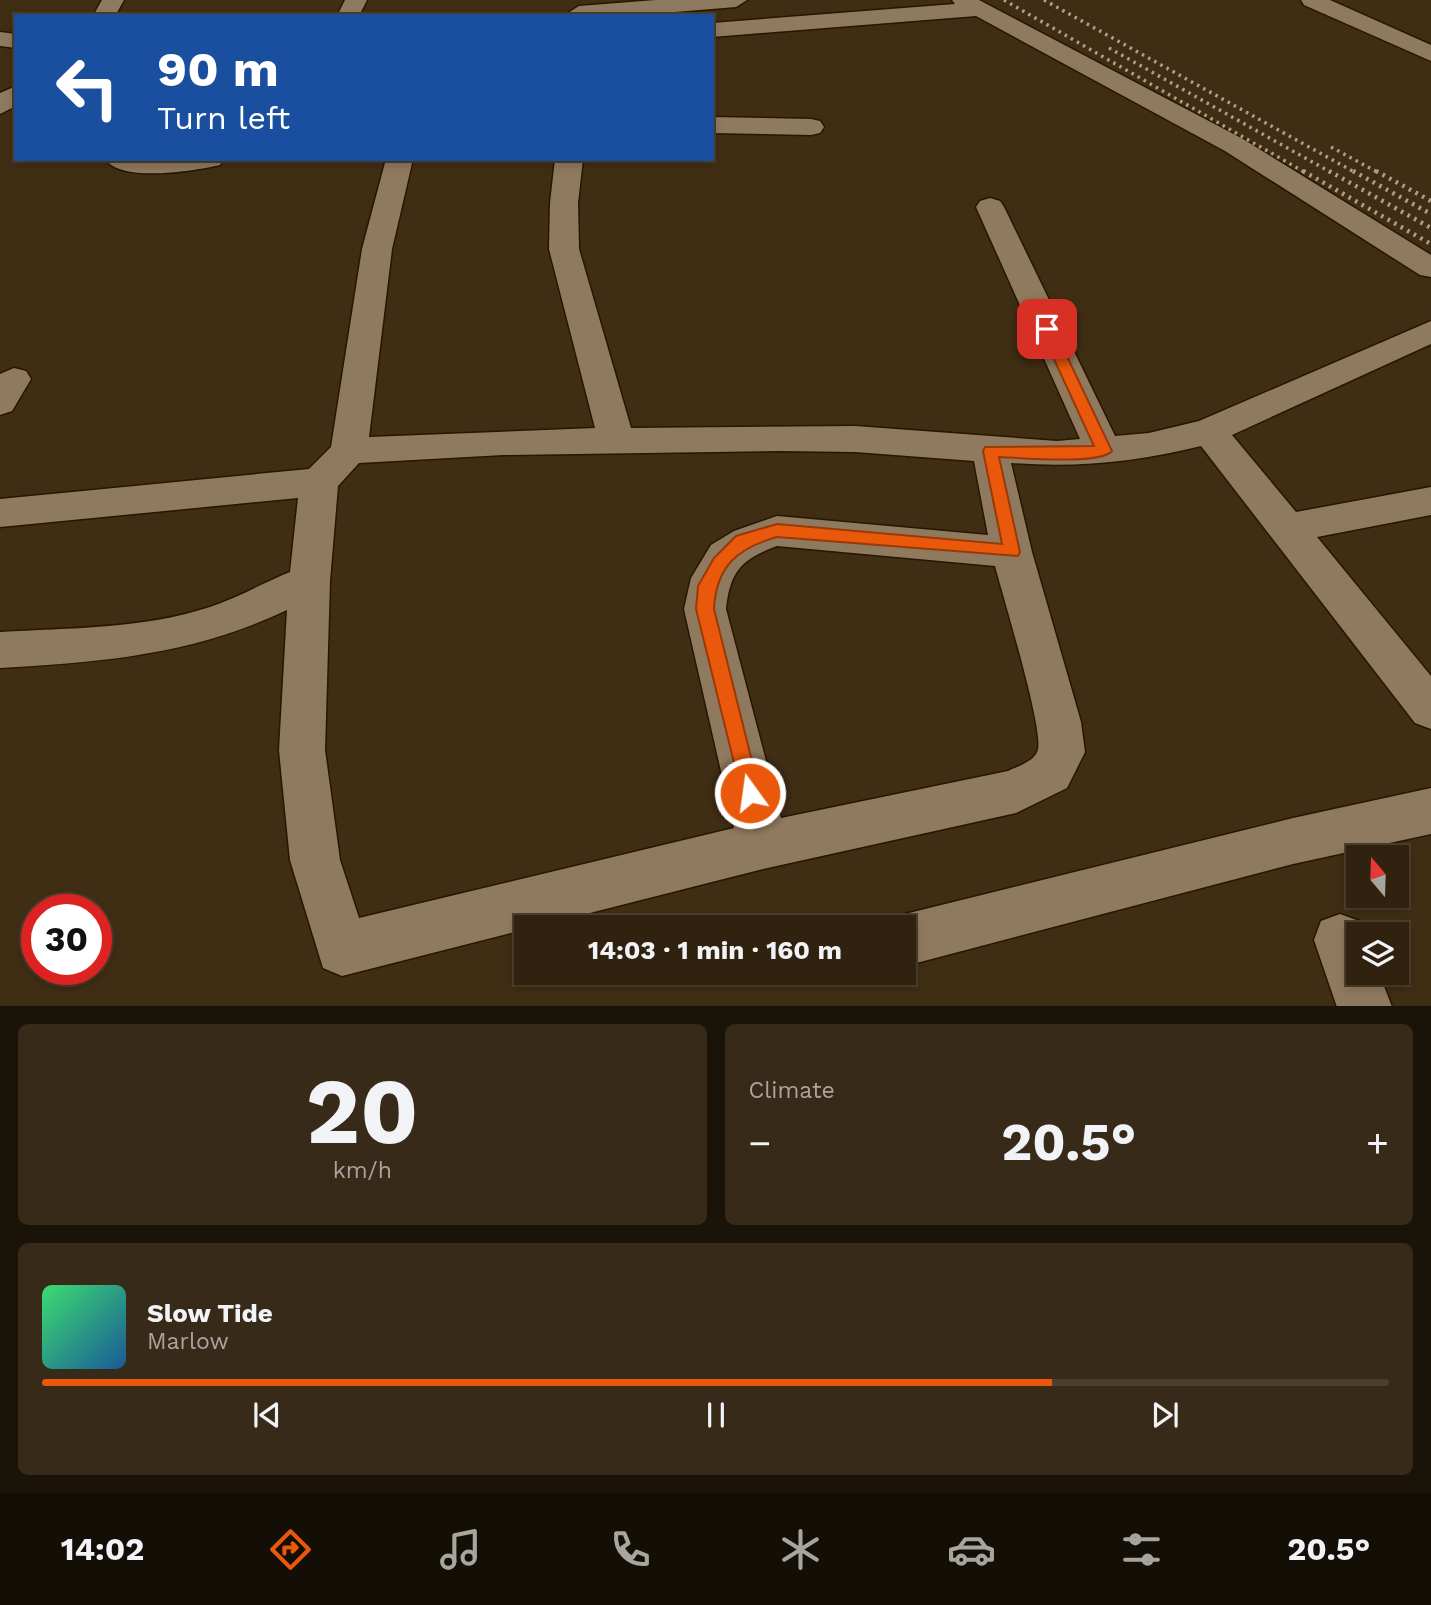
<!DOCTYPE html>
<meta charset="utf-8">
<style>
body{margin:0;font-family:"Work Sans",sans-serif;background:#382a18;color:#f1f3f6;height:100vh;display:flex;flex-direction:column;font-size:26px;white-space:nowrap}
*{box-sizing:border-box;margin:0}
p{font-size:23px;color:#a8a49e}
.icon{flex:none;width:38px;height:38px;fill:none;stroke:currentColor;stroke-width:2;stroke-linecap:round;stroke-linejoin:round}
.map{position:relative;height:1006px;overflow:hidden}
.panel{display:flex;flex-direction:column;gap:18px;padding:18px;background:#1a1308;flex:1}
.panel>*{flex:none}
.guide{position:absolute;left:14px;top:14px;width:700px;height:147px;border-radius:0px;box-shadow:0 4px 10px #0003,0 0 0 2px #4b3f2f;background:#1a4fa0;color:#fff;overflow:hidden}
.needle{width:46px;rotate:341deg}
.fabs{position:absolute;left:1346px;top:845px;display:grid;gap:14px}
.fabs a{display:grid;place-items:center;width:63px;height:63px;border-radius:0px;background:#30220f;box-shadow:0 4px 10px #0003,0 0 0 2px #4b3f2f;font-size:35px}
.speed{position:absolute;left:21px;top:894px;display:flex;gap:14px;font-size:35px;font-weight:700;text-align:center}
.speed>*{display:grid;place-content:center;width:91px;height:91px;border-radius:50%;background:#30220f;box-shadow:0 4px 10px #0003,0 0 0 2px #4b3f2f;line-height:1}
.speed .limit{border:10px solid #d22;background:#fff;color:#111}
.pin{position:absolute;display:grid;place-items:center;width:60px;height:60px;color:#fff;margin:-30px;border-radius:14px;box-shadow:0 4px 10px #0006}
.me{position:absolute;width:77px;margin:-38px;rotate:346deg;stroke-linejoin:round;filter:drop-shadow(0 0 5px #0008)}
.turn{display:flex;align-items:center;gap:24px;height:147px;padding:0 28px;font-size:32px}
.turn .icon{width:91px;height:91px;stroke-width:2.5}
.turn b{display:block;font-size:49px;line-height:60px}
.big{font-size:52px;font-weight:700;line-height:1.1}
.panel .widget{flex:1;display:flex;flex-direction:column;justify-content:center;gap:10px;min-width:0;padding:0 24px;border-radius:10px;background:#382a18}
.panel .dial{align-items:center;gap:0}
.dial b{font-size:91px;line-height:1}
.song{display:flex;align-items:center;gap:21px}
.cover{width:84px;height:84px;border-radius:10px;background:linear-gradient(135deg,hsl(140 70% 55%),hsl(210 70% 35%))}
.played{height:7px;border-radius:4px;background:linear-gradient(90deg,#ea580c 75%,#4b3f2f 75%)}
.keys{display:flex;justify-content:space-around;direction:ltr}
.heat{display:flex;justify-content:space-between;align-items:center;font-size:38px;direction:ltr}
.panel .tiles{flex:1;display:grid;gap:18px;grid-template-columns:1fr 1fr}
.widget:last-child{grid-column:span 2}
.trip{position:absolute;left:514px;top:915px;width:402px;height:70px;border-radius:0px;background:#30220f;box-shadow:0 4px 10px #0003,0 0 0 2px #4b3f2f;font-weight:700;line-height:70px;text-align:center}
.tabs{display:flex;height:112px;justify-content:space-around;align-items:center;background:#130e06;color:#a8a49e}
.tabs .icon{width:49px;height:49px}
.tabs .current{color:#ea580c}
.tabs b{font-size:32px;color:#f1f3f6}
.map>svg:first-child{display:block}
</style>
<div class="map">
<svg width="1431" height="1007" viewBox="0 0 1431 1007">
<rect width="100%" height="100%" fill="#402e14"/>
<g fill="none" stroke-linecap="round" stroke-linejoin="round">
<g stroke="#271600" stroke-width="3">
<path id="minor" d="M102,0H124L115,16H93Z
M345,0H367L359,16H337Z
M656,0H747L736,7L626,16H570L568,13L579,6Z
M952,0H979L1243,139L1431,255V277L1420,275L1225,151L976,16L712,37V23L955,4Z
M1301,0H1330L1431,45V61L1304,5Z
M0,32L16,34V48L0,46Z
M16,86V106L0,114V93Z
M712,117L811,119L820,121L824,127L820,133L811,135L712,133Z
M105,159H223L220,165C194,171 121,183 105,159Z
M386,159H413L392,249L369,437L595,428L549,249L550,203L555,159H583L578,203L579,249L631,428L855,426L1057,441L1080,439L976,207L980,201L990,198L1000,201L1004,207L1115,436L1149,433L1199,421L1431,321V344L1232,435L1296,512L1431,487V515L1317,537L1431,676V729L1415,723L1201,446C1138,462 1076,468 1011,463L1032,552L1081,722L1085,752L1067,788L1016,813L763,869L342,976L323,968L290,860L279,750L287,610C192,655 103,662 0,668V632C69,628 143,629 210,607C237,598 263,583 290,572L298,498L0,527V499L309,469L331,447L362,249ZM779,451L855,452L974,461L988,535L777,516L734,531L711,545L691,578L684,609L734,828L359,918L340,860L325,750L330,581L338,486L359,463L503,455ZM777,546L995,566C1003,596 1043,727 1038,749C1036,761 1018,766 1008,771L781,818L726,609C730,571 742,559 777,546Z
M14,368L26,371L31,379L12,411L0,415V374Z
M1431,788V834L1293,864L905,966V928H884L886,921L905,914L1293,818Z
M1340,914L1359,921L1364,934H1358V973H1379L1392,1007H1337L1314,940L1321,921Z"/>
</g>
<use href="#minor" fill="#907a5f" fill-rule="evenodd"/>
<path stroke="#ae9f8c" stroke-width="3.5" stroke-dasharray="2.5 4.5" stroke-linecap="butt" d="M1004,0L1306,173
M1044,0L1356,173
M1109,48L1332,173
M1331,147L1379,173"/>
<path stroke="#ae9f8c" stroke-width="4.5" stroke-dasharray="2.5 5" stroke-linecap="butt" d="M1303,171L1431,244
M1329,171L1431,228
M1353,171L1431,214
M1376,171L1431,201"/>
</g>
<path fill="#ea580c" stroke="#983908" stroke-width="2" d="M1047,325L1054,329L1112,451C1100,465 1020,458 999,457L1020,552L1018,556L777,537C738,548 716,566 714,609L760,793L757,799L750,802L743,799L696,609L698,586L714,558L736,536L777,524L1002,544L983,451L985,447L1094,446L1040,329Z"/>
</svg>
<div class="fabs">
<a><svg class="needle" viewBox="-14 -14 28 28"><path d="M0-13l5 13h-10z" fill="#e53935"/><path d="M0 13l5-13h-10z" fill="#a8a49e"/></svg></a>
<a><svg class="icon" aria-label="layers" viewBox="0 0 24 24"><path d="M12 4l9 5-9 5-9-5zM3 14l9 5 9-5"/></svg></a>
</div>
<div class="speed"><div class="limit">30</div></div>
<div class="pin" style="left:1047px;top:329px;background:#d93025"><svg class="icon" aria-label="arrive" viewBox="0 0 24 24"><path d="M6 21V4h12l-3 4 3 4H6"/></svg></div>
<svg class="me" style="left:750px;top:793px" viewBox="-20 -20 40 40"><circle r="17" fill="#ea580c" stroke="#fff" stroke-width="3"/><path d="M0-11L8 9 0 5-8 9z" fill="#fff"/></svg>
<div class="trip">14:03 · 1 min · 160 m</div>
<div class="guide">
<div class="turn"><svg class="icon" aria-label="left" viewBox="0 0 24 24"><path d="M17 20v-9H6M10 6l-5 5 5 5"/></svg><div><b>90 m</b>Turn left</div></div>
</div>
</div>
<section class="panel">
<div class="tiles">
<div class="widget dial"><b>20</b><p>km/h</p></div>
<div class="widget"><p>Climate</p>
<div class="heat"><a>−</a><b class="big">20.5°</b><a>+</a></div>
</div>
<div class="widget">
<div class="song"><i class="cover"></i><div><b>Slow Tide</b><p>Marlow</p></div></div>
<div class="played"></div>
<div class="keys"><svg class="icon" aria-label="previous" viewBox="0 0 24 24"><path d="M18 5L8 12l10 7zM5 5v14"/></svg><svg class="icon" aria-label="pause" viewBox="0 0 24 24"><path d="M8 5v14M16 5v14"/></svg><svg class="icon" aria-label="next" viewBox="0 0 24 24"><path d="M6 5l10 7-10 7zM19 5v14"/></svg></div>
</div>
</div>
</section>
<nav class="tabs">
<b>14:02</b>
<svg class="icon current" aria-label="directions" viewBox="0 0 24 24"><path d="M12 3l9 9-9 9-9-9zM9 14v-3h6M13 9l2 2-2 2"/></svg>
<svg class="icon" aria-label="music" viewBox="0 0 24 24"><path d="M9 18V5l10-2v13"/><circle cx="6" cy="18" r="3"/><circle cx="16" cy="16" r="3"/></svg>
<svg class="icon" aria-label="phone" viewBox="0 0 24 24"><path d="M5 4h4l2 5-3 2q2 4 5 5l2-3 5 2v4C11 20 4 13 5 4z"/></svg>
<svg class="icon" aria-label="climate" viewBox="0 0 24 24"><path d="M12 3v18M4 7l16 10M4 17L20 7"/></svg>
<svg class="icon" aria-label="car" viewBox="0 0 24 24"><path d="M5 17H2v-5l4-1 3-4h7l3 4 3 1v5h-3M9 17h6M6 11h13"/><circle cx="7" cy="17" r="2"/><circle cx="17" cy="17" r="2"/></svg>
<svg class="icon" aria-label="filters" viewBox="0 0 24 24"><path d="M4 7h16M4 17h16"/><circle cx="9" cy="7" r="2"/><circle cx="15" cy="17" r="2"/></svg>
<b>20.5°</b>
</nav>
